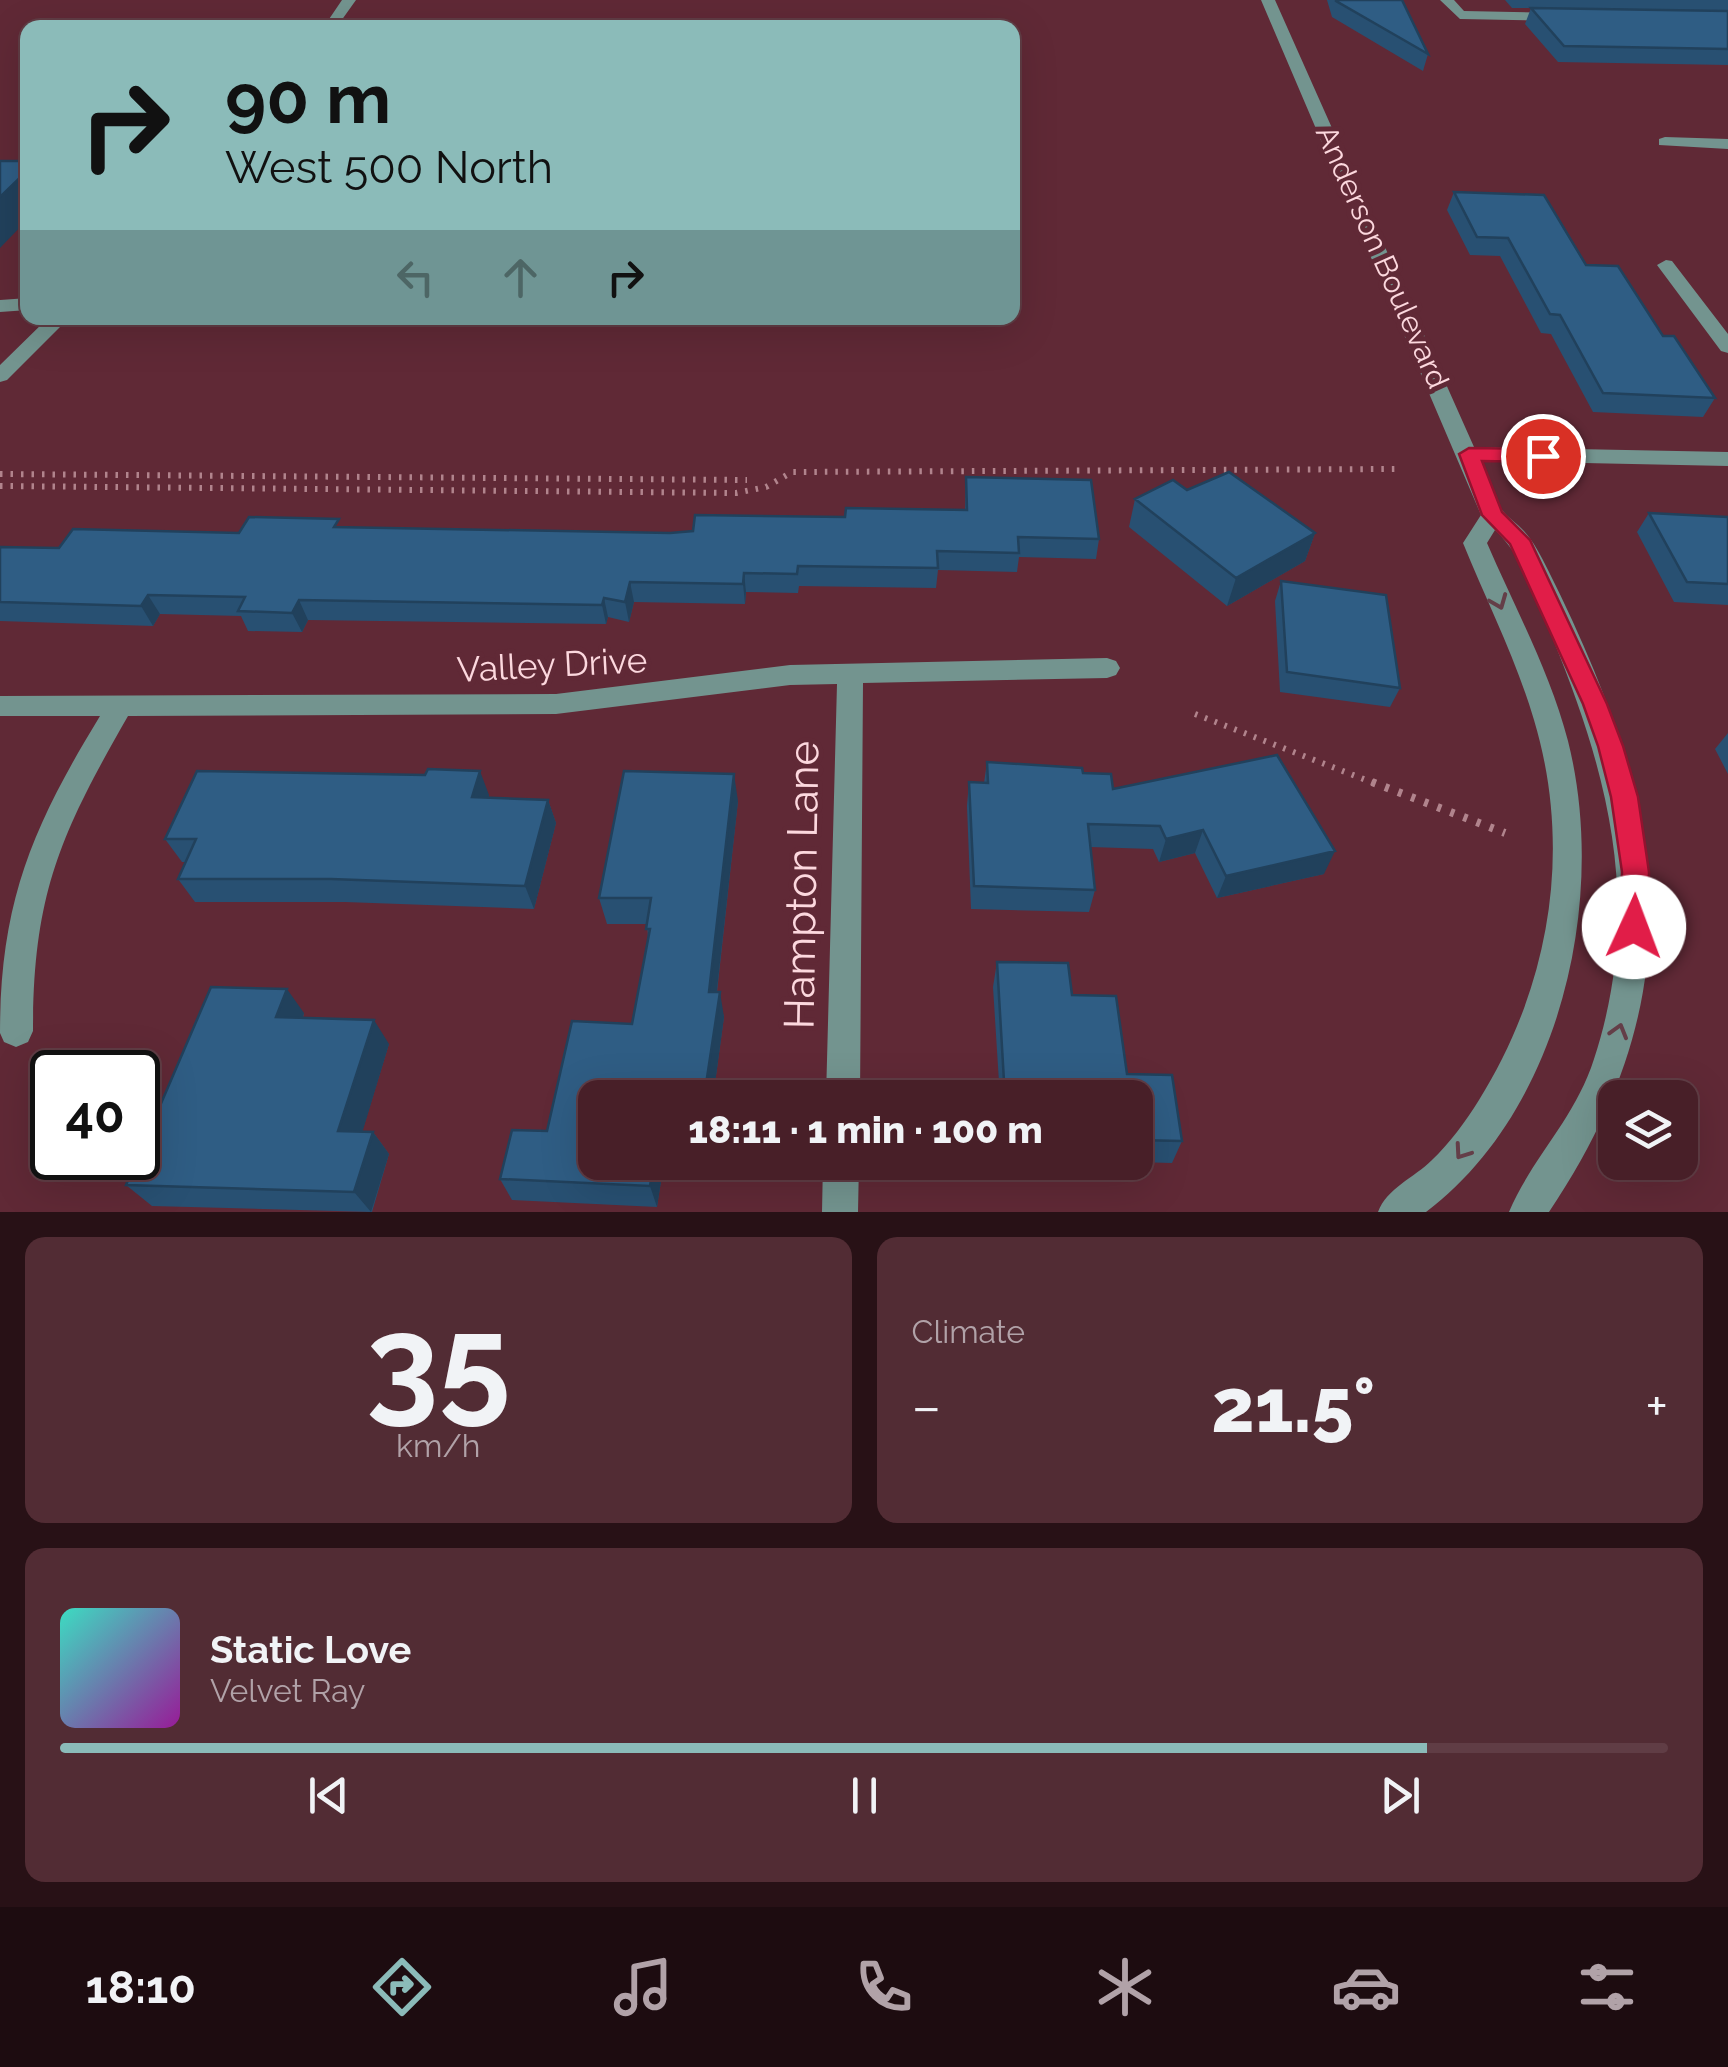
<!DOCTYPE html>
<meta charset="utf-8">
<style>
body{margin:0;font-family:Raleway,sans-serif;background:#522c34;color:#f1f3f6;height:100vh;display:flex;flex-direction:column;font-size:38px;white-space:nowrap}
*{box-sizing:border-box;margin:0}
p{font-size:32px;color:#b1a2a8}
.icon{flex:none;width:55px;height:55px;fill:none;stroke:currentColor;stroke-width:2;stroke-linecap:round;stroke-linejoin:round}
.map{position:relative;height:1212px;overflow:hidden}
.side{display:flex;flex-direction:column;gap:25px;padding:25px;background:#281116;flex:1}
.side>*{flex:none}
.top-card{position:absolute;left:20px;top:20px;width:1000px;height:305px;border-radius:20px;box-shadow:0 10px 40px #0002,0 0 0 2px #603d45;background:#8bbbb9;color:#111;overflow:hidden}
.buttons{position:absolute;left:1598px;top:1080px;display:grid;gap:20px}
.buttons a{display:grid;place-items:center;width:100px;height:100px;border-radius:20px;background:#481f28;box-shadow:0 10px 40px #0002,0 0 0 2px #603d45;font-size:50px}
.speed{position:absolute;left:30px;top:1050px;display:flex;gap:20px;font-size:50px;font-weight:700;text-align:center}
.speed>*{display:grid;place-content:center;width:130px;height:130px;border-radius:50%;background:#481f28;box-shadow:0 10px 40px #0002,0 0 0 2px #603d45;line-height:1}
.speed .limit{border:5px solid #111;border-radius:15px;background:#fff;color:#111}
.pin{position:absolute;display:grid;place-items:center;width:85px;height:85px;color:#fff;margin:-42px;border:5px solid #fff;border-radius:50%;box-shadow:0 2px 10px #0007}
.me{position:absolute;width:110px;margin:-55px;rotate:2deg;stroke-linejoin:round;filter:drop-shadow(0 0 8px #0008)}
.turn{display:flex;align-items:center;gap:35px;height:210px;padding:0 40px;font-size:45px}
.turn .icon{width:130px;height:130px;stroke-width:2.5}
.turn b{display:block;font-size:70px;line-height:85px}
.lanes{display:flex;align-items:center;height:95px;padding:0 40px;background:#0003;justify-content:center;gap:50px;direction:ltr}
.lanes .off{opacity:.35}
.big{font-size:75px;font-weight:800;line-height:1.1}
.side .card{flex:1;display:flex;flex-direction:column;justify-content:center;gap:15px;min-width:0;padding:0 35px;border-radius:20px;background:#522c34}
.side .dial{align-items:center;gap:0}
.dial b{font-size:130px;line-height:1}
.song{display:flex;align-items:center;gap:30px}
.cover{width:120px;height:120px;border-radius:15px;background:linear-gradient(135deg,hsl(170 70% 55%),hsl(300 70% 35%))}
.played{height:10px;border-radius:5px;background:linear-gradient(90deg,#8bbbb9 85%,#603d45 85%)}
.keys{display:flex;justify-content:space-around;direction:ltr}
.heat{display:flex;justify-content:space-between;align-items:center;font-size:55px;direction:ltr}
.side .tiles{flex:1;display:grid;gap:25px;grid-template-columns:1fr 1fr}
.card:last-child{grid-column:span 2}
.trip{position:absolute;left:578px;top:1080px;width:575px;height:100px;border-radius:20px;background:#481f28;box-shadow:0 10px 40px #0002,0 0 0 2px #603d45;font-weight:800;line-height:100px;text-align:center}
.tabs{display:flex;height:160px;justify-content:space-around;align-items:center;background:#1d0c10;color:#b1a2a8}
.tabs .icon{width:70px;height:70px}
.tabs .active{color:#8bbbb9}
.tabs b{font-size:45px;color:#f1f3f6}
.map>svg:first-child{display:block}
</style>
<div class="map">
<svg width="1728" height="1212" viewBox="0 0 1728 1212">
<rect width="100%" height="100%" fill="#602936"/>
<g fill="none" stroke-linecap="round" stroke-linejoin="round">
<path stroke="#b1848d" stroke-width="6" stroke-dasharray="2.5 8" stroke-linecap="butt" d="M0,474L747,480
M0,486L736,493L766,487L792,472L1396,469
M1195,714L1379,785"/>
<path stroke="#b1848d" stroke-width="8" stroke-dasharray="4 10" stroke-linecap="butt" d="M1372,782L1505,833"/>
<path fill="#73948f" fill-rule="evenodd" d="M342,0H356L336,28H323Z
M1261,0H1275L1474,447L1728,452V466L1481,461C1487,477 1493,496 1502,510C1508,518 1517,523 1524,531C1534,542 1541,556 1548,570C1664,802 1701,986 1549,1212H1509C1531,1159 1575,1119 1594,1059C1643,909 1610,778 1552,637C1536,600 1525,558 1495,530L1487,543C1515,608 1550,672 1568,741C1608,899 1561,1110 1426,1212H1378C1387,1188 1414,1178 1432,1160C1449,1144 1466,1121 1479,1100C1550,986 1573,850 1534,720C1516,659 1487,602 1463,543L1481,515Z
M1440,0H1454L1464,11L1560,13L1567,17L1560,21L1460,19Z
M1665,137L1728,139V149L1659,145V139Z
M1666,260L1672,261L1728,334V353L1721,351L1657,265Z
M28,298V310L0,312V300Z
M48,318H69L7,380L0,382V365Z
M1107,658L1116,661L1120,668L1116,675L1107,678L863,683L860,1098H826L837,684L790,685L556,714L128,716C61,833 33,893 33,1031L28,1042L16,1047L4,1042L0,1033C0,901 33,826 100,716H0V696L556,694L790,665Z
M823,1162H859L858,1212H822Z"/>
</g>
<path fill="#285072" d="M1327,0H1402L1428,54L1423,71L1332,17Z
M1505,0H1728V65L1558,62L1525,24L1531,8H1512Z
M1454,192L1586,265L1663,336L1715,398L1703,417L1593,412L1551,334L1541,333L1500,256L1470,255L1447,210Z
M966,477L1099,539L1096,559L1019,557L1017,572L938,570L936,588L799,586L798,593L746,592L745,604L634,602L629,622L608,617L606,624L308,620L302,632L248,631L241,616L160,614L153,626L0,621V547L59,548L239,533L342,527L670,533L845,517L965,510Z
M1187,490L1315,533L1305,561L1227,606L1129,527L1135,499Z
M1649,513L1728,517V605L1674,602L1637,532Z
M1281,581L1400,688L1390,707L1280,692L1275,601Z
M1728,733V774L1715,749Z
M987,762L1083,773L1113,789L1324,874L1217,898L1195,853L1159,862L1153,849L1090,847L1095,890L1089,912L971,909L967,806L969,782L984,783Z
M489,795L488,797L548,800L556,823L534,909L345,902H195L178,879L186,862H182L165,839Z
M738,801L717,992L724,1017L713,1098H595V1162H664L657,1207L512,1200L500,1179L547,1131L632,1024L648,938L647,924H607L599,898Z
M997,962L1072,995L1127,1074L1182,1141L1172,1163L1135,1162V1098H1000L993,987Z
M304,1013L303,1018L389,1044L362,1132H373L389,1154L372,1212L152,1206L126,1185Z"/>
<path fill="#21415c" d="M28,170V219L0,248V197Z
M1315,533L1305,561L1227,606L1236,578Z
M744,573L746,592L745,604L743,584Z
M630,582L634,602L629,622L625,602Z
M148,595L160,614L153,626L141,606Z
M604,598L608,617L606,624L602,605Z
M299,600L308,620L302,632L292,613Z
M480,771L489,795L481,820L472,797Z
M734,774L738,801L714,1016L709,992Z
M548,800L556,823L534,909L525,886Z
M1203,830L1195,853L1159,862L1166,839Z
M1335,851L1324,874L1217,898L1226,876Z
M287,989L304,1013L295,1042L276,1017Z
M720,992L724,1017L713,1098H707L705,1091Z
M374,1020L389,1044L356,1153L338,1131Z
M373,1132L389,1154L371,1212L354,1192Z
M654,1162H664L657,1207L650,1186Z"/>
<path fill="#2f5d84" stroke="#21415c" stroke-width="2.5" d="M1336,0H1402L1428,54L1336,1Z
M1531,8L1728,11V49L1564,46Z
M0,161H28V170L0,197Z
M1454,192L1544,195L1586,265L1618,266L1663,336H1674L1715,398L1603,393L1560,315L1550,314L1508,238L1477,237Z
M1229,472L1315,533L1236,578L1135,499L1173,480L1187,490Z
M966,477L1091,480L1099,539L1018,537L1019,553L937,551L938,568L798,566L797,574L744,573L743,584L630,582L625,602L604,598L602,605L299,600L292,613L238,611L245,597L148,595L141,606L0,602V547L59,548L73,529L239,533L249,517L339,519L334,527L670,533L693,531L695,515L845,517L846,508L967,510Z
M1649,513L1728,517V584L1687,582Z
M1281,581L1386,595L1400,688L1287,672Z
M1277,755L1335,851L1226,876L1203,830L1166,839L1160,826L1088,824L1095,890L974,886L969,782L988,783L987,762L1082,768L1083,773L1111,774L1113,789Z
M428,769L480,771L472,797L548,800L525,886L331,879H178L196,839H165L197,771L425,775Z
M624,771L734,774L709,992H720L705,1091L666,1090L664,1098H595V1162H654L650,1186L500,1179L512,1130L547,1131L572,1021L632,1024L650,929H646L651,898H599Z
M997,962L1068,963L1072,995L1116,996L1127,1074L1172,1075L1182,1141L1135,1140V1098H1005Z
M211,987L287,989L276,1017L374,1020L338,1131L373,1132L354,1192L126,1185Z"/>
<defs><path id="oneway-chevron" d="M-2-3.5L2.5 0L-2 3.5" fill="none" stroke-width="1.6" stroke-linecap="round" stroke-linejoin="round" transform="scale(2.5)"/></defs>
<g stroke="#643e48">
<use href="#oneway-chevron" transform="translate(1499 602) rotate(68)"/>
<use href="#oneway-chevron" transform="translate(1619 1031) rotate(-74)"/>
<use href="#oneway-chevron" transform="translate(1462 1152) rotate(125)"/>
</g>
<path fill="#e11d48" stroke="#92132f" stroke-width="2.5" d="M1469,448L1543,449L1553,456L1543,462L1482,461L1502,512L1530,540L1607,704L1623,746L1638,797L1649,872L1648,927L1644,936L1634,940L1624,936L1620,927L1622,872L1611,797L1598,746L1583,704L1510,544L1482,515L1459,454Z"/>
<g text-anchor="middle" stroke-width="10" stroke-linejoin="round" paint-order="stroke">
<g font-size="30" fill="#fcd8de" stroke="#602936">
<text transform="translate(1382 257) rotate(66)" y="10">Anderson Boulevard</text>
</g>
<g font-size="35" fill="#fcd8de" stroke="#602936">
<text transform="translate(552 665) rotate(-3)" y="12">Valley Drive</text>
</g>
<g font-size="42" fill="#fcd8de" stroke="#602936">
<text transform="translate(801 885) rotate(-89)" y="15">Hampton Lane</text>
</g>
</g>
</svg>
<div class="buttons">
<a><svg class="icon" aria-label="layers" viewBox="0 0 24 24"><path d="M12 4l9 5-9 5-9-5zM3 14l9 5 9-5"/></svg></a>
</div>
<div class="speed"><div class="limit">40</div></div>
<div class="pin" style="left:1543px;top:456px;background:#d93025"><svg class="icon" aria-label="arrive" viewBox="0 0 24 24"><path d="M6 21V4h12l-3 4 3 4H6"/></svg></div>
<svg class="me" style="left:1634px;top:927px" viewBox="-20 -20 40 40"><circle r="19" fill="#fff"/><path d="M0-13L10 11 0 6-10 11z" fill="#e11d48"/></svg>
<div class="trip">18:11 · 1 min · 100 m</div>
<div class="top-card">
<div class="turn"><svg class="icon" aria-label="right" viewBox="0 0 24 24"><path d="M7 20v-9h11M14 6l5 5-5 5"/></svg><div><b>90 m</b>West 500 North</div></div>
<div class="lanes"><svg class="icon off" aria-label="left" viewBox="0 0 24 24"><path d="M17 20v-9H6M10 6l-5 5 5 5"/></svg><svg class="icon off" aria-label="ahead" viewBox="0 0 24 24"><path d="M12 20V5M6 11l6-6 6 6"/></svg><svg class="icon" aria-label="right" viewBox="0 0 24 24"><path d="M7 20v-9h11M14 6l5 5-5 5"/></svg></div>
</div>
</div>
<section class="side">
<div class="tiles">
<div class="card dial"><b>35</b><p>km/h</p></div>
<div class="card"><p>Climate</p>
<div class="heat"><a>−</a><b class="big">21.5°</b><a>+</a></div>
</div>
<div class="card">
<div class="song"><i class="cover"></i><div><b>Static Love</b><p>Velvet Ray</p></div></div>
<div class="played"></div>
<div class="keys"><svg class="icon" aria-label="previous" viewBox="0 0 24 24"><path d="M18 5L8 12l10 7zM5 5v14"/></svg><svg class="icon" aria-label="pause" viewBox="0 0 24 24"><path d="M8 5v14M16 5v14"/></svg><svg class="icon" aria-label="next" viewBox="0 0 24 24"><path d="M6 5l10 7-10 7zM19 5v14"/></svg></div>
</div>
</div>
</section>
<nav class="tabs">
<b>18:10</b>
<svg class="icon active" aria-label="directions" viewBox="0 0 24 24"><path d="M12 3l9 9-9 9-9-9zM9 14v-3h6M13 9l2 2-2 2"/></svg>
<svg class="icon" aria-label="music" viewBox="0 0 24 24"><path d="M9 18V5l10-2v13"/><circle cx="6" cy="18" r="3"/><circle cx="16" cy="16" r="3"/></svg>
<svg class="icon" aria-label="phone" viewBox="0 0 24 24"><path d="M5 4h4l2 5-3 2q2 4 5 5l2-3 5 2v4C11 20 4 13 5 4z"/></svg>
<svg class="icon" aria-label="climate" viewBox="0 0 24 24"><path d="M12 3v18M4 7l16 10M4 17L20 7"/></svg>
<svg class="icon" aria-label="car" viewBox="0 0 24 24"><path d="M5 17H2v-5l4-1 3-4h7l3 4 3 1v5h-3M9 17h6M6 11h13"/><circle cx="7" cy="17" r="2"/><circle cx="17" cy="17" r="2"/></svg>
<svg class="icon" aria-label="filters" viewBox="0 0 24 24"><path d="M4 7h16M4 17h16"/><circle cx="9" cy="7" r="2"/><circle cx="15" cy="17" r="2"/></svg>
</nav>
